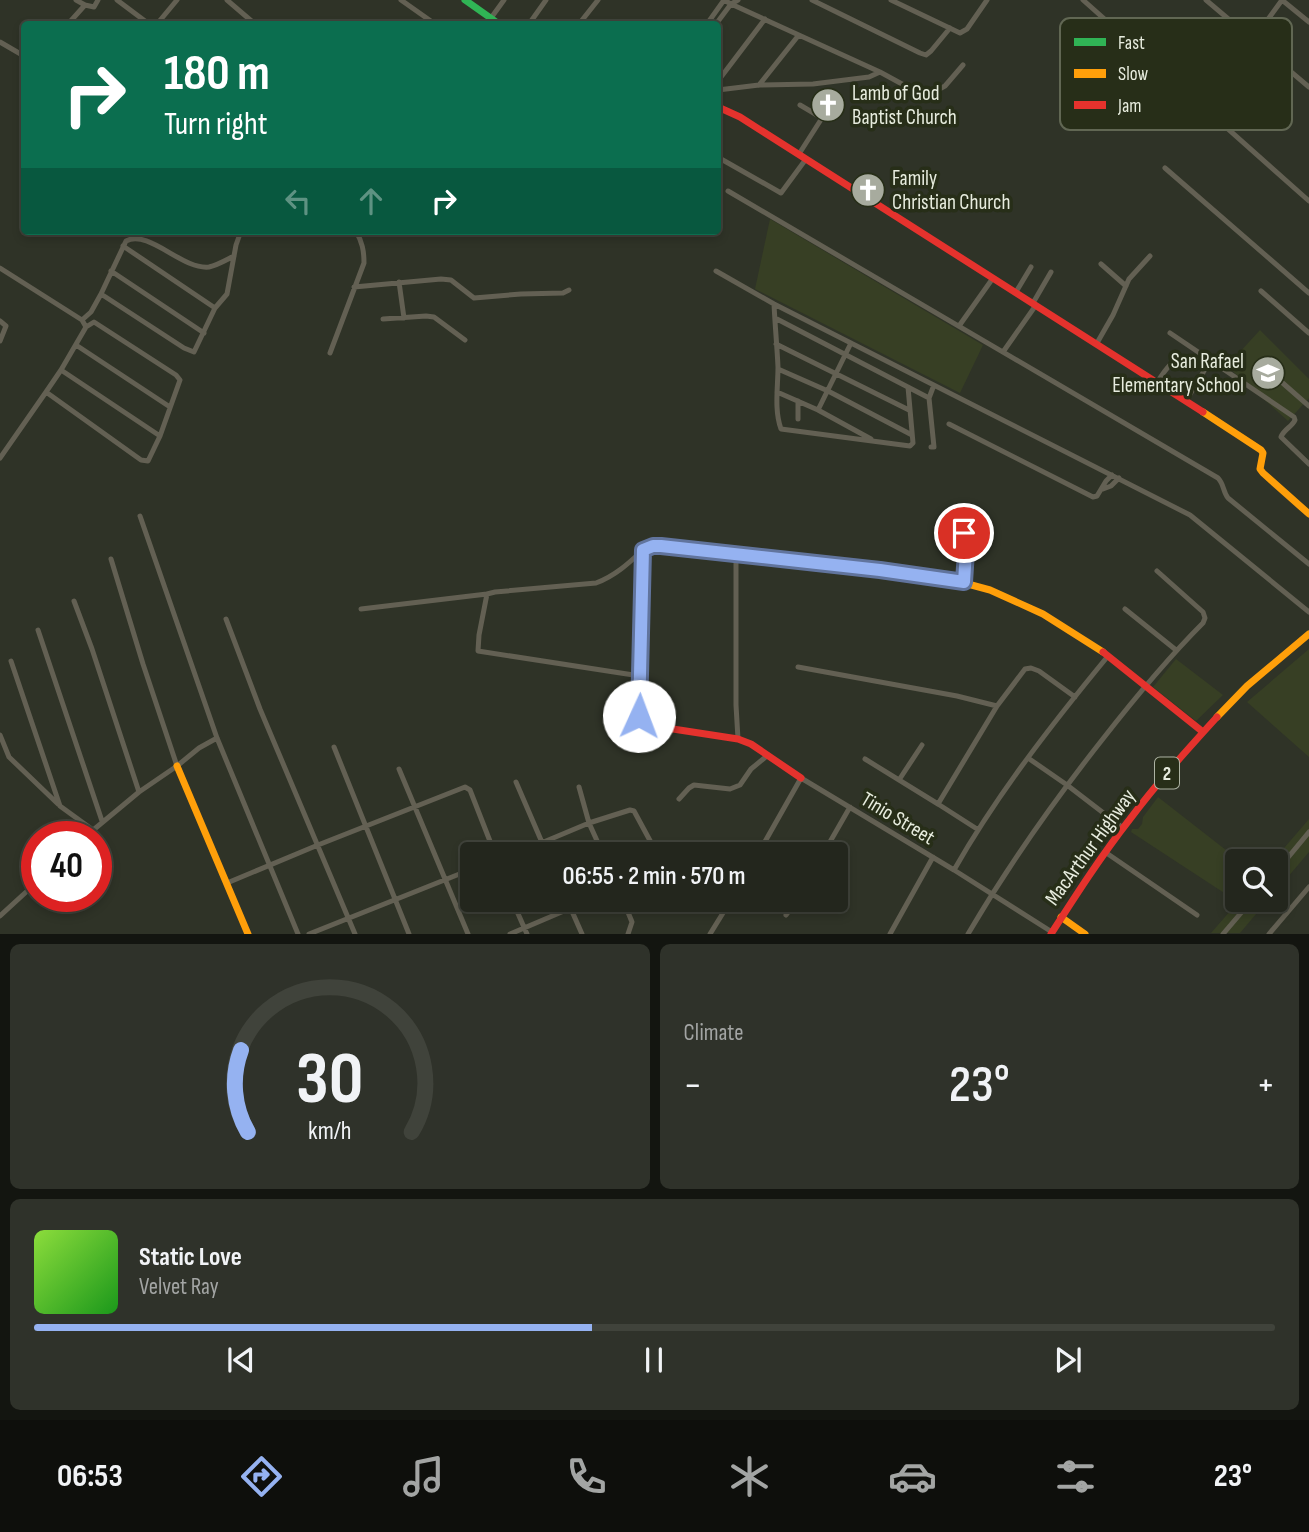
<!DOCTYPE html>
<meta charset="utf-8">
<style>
body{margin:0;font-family:"Sofia Sans Condensed",sans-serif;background:#2f322a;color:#f1f3f6;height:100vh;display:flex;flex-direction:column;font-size:26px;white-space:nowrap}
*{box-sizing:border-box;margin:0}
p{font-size:23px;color:#a3a5a4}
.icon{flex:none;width:38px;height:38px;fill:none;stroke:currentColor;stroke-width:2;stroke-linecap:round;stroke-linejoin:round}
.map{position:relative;height:934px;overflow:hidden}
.sheet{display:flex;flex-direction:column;gap:10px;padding:10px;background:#131510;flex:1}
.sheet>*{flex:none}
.guide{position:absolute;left:21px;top:21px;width:700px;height:214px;border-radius:7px;box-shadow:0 4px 10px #0003,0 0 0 2px #40433b;background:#0b6e4f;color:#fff;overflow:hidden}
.buttons{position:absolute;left:1225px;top:849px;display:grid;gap:14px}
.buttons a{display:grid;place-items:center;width:63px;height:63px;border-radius:7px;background:#23261d;box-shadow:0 4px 10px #0003,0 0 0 2px #40433b;font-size:35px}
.speed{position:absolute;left:21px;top:821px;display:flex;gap:14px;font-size:35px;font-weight:700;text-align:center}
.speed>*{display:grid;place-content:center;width:91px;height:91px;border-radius:50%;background:#23261d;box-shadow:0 4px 10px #0003,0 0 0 2px #40433b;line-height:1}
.speed .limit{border:10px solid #d22;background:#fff;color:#111}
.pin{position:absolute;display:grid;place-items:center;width:60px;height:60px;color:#fff;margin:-30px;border:4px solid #fff;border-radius:50%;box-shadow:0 2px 7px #0007}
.me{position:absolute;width:77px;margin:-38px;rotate:2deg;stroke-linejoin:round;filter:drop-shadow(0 0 5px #0008)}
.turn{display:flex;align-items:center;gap:24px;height:147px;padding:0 28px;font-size:32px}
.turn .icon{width:91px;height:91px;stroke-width:2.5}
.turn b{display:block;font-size:49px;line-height:60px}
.lanes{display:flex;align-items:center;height:66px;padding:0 28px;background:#0003;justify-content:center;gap:35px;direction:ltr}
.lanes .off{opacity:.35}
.big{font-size:52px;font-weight:600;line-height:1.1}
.sheet .tile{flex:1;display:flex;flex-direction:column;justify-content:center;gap:10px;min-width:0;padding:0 24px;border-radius:10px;background:#2f322a}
.sheet .dial{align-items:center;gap:0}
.dial svg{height:182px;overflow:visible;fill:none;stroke:#40433b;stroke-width:7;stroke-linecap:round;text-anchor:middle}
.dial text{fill:#f1f3f6;stroke:none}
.song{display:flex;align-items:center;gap:21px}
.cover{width:84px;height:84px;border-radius:10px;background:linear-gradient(135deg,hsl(90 70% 55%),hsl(120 70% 35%))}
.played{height:7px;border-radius:4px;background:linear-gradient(90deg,#95b2f1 45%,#40433b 45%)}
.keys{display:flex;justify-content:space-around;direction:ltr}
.heat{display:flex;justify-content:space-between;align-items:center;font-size:38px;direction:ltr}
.sheet .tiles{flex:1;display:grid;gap:10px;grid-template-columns:1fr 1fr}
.tile:last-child{grid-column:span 2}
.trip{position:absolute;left:460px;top:842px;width:388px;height:70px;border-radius:7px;background:#23261d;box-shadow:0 4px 10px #0003,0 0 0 2px #40433b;font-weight:600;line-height:70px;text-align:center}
.dock{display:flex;height:112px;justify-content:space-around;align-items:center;background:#0e0f0c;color:#a3a5a4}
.dock .icon{width:49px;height:49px}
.dock .current{color:#95b2f1}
.dock b{font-size:32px;color:#f1f3f6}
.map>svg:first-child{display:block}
</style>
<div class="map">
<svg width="1309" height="934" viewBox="0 0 1309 934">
<rect width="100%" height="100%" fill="#2f3327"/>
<path fill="#373f24" d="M770,219L983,345L960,393L755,289Z
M1260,330L1309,379V398L1288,421L1227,366Z
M1309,649V757L1247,702Z
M1176,659L1223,695L1196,721L1153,687Z
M1158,797L1240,861H1237V900H1268L1240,933H1211L1238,902L1131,832L1132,829H1138L1142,824L1143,817Z
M1309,819V852L1276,891V861H1273Z"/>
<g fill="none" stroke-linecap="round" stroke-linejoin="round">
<path stroke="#636053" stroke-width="5" d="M76,0L85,5L94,7L98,0
M117,0L149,24
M227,0L255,24
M401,0L435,24
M724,0L731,4L738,0
M812,0L920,53L926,55L931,51L950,28
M891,0L960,33L967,29L987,0
M1083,0L1309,201
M1206,0L1309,87
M491,18L504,0
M68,24L85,5
M157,24L177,0
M529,24L546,0
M579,24L598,0
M707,24L724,0
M716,24L731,4L880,72L913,90L923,92H934L945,86L963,65
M1253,40L1282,0L1309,22
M0,42L24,56
M718,81L765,19
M759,85L798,36
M718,90L759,85L813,84L869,77L880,72
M799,154L822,118L800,105
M721,159L781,193L806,159
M1165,168L1309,293
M728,191L1218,478C1224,484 1223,492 1228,498L1309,564
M123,246L215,308
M234,256C226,260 218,265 209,267C182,270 149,229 126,241L101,294L184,348L194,352L215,308L227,294L236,245L241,231
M1101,264L1126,286
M0,268L82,320L86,327
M111,271L204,333
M716,271L774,304L1190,515L1309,612
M399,282L404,318
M354,287L441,279L451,280L474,298L521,294L563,293L569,290
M1261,291L1309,333
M1016,292L1031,267
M1033,303L1051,272
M774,304C775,325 777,346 778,367C778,387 774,410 781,429L910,446L913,443L908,387
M775,318L929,398
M383,319L426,316L434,317L465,340
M82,320L91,312L101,294
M0,321L6,326L0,341
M94,322L176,375L180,380L160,436L148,461L141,460L46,392L61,370L86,327Z
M959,326L993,278
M1170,333L1294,417L1295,420C1292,427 1284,429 1281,437L1309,464
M1097,343L1113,315L1129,279L1150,256
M776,344L909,410
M76,345L170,407
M1003,352L1036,305
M330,353L364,263C364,250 362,242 356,231
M778,369L828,391L912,435
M61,370L160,436
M1277,378L1309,406
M1157,382C1168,367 1170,360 1189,358
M777,392L818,410L871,439
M798,401V419
M1186,401L1204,371
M818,410L851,343
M949,424L1093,497L1097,496L1106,481L1112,475
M931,447H934L929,398L934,385
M0,458L46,392
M1103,489L1111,486L1119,478
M140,516L217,738L298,934
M943,531L964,533L966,536L964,582
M736,555V705L738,739
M111,559L143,664L177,766
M74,601L92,649L139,792
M361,609L487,594
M1125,609L1176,650
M226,619L260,709L355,934
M38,630L102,821
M11,661L60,806L93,830
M798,667L957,696L997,706
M640,676L478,651L479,635L487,594L495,592L596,583C615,576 629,563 643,550
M0,735L9,757L58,804
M334,747L409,934
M1028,758L1067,785L1123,828
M865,759L938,804
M399,769L468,934
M899,780L922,745
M516,782L547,854
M579,787L589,823L603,854
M679,799L689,788L694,785L730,789L740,785L751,769L768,755
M977,829L938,804L997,706L1025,669L1031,668L1039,671L1075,697
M86,836L139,792L177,766L199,748L217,738
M1105,852L1197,915
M515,854L589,823L630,810L634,811L654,848L657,850L664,844
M758,854L801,778L954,870L1052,932
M823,854L850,807
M954,870C998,793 1052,724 1108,656
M1276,872L1309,832
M227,883L318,845L465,787L470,790L495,854
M512,900L527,934
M567,900L582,934
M623,900L632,922L628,934
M786,915L797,900
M0,916L37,882
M309,934L472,869
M510,934L571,908
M710,934L731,900
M890,934L933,857
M968,934C1008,866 1053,802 1102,740C1134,699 1166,660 1203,623L1205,618L1203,612L1157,571
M1223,934L1252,900
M1269,934L1309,887"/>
<path stroke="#30b455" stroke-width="7" d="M465,0L499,24"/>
<path stroke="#ff9f0a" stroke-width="7" d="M1203,412L1261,450L1263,453L1260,469L1263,473L1309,514
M642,607L643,550L653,546H661L953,580L990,590L1043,614L1103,652
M1217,717L1247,686L1309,634
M177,766L248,934
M1061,917L1085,934"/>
<path stroke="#e5322d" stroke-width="7" d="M718,107L740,117L1203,412
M642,607L639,716L641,721L647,725L738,739L751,744L801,778
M1103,652L1203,732
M1051,934C1076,895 1101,856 1130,819C1157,783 1187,750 1217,717"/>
</g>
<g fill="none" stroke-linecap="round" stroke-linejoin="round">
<g stroke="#61749d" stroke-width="18">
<path id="route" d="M639,716L643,550L653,546H661L880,570L964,582L967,536L964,533"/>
</g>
<use href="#route" stroke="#95b2f1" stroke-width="12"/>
</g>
<defs>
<g id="church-disc" transform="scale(1.75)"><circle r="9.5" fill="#a7ab9e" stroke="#272e18"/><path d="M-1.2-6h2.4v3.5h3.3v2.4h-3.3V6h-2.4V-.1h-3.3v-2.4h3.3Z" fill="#fff"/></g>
<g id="school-disc" transform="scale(1.75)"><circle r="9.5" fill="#a7ab9e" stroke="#272e18"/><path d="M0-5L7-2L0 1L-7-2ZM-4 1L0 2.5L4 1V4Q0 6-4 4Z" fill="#fff"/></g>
</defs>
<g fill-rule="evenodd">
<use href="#church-disc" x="828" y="105"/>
<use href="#church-disc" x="868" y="190"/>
<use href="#school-disc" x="1268" y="373"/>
</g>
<g text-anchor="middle" stroke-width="7" stroke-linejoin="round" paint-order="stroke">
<rect fill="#272e18" stroke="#adb3a3" stroke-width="2" x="1155" y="757.5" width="24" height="31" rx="5"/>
<g font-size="19" font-weight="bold" fill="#e7ecde">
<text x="1167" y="780">2</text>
</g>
<g font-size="21" fill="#e7ecde" stroke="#272e18" text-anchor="start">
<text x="852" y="100">Lamb of God<tspan x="852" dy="24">Baptist Church</tspan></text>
<text x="892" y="185">Family<tspan x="892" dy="24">Christian Church</tspan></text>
<text x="1244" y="368" text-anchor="end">San Rafael<tspan x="1244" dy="24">Elementary School</tspan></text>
</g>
<g font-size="21" fill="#e7ecde" stroke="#272e18">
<text transform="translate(898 818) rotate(31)" y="7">Tinio Street</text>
<text transform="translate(1090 847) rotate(-54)" y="7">MacArthur Highway</text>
</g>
</g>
<rect x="1060" y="18" width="232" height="112" rx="10" fill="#272e18" stroke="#616753" stroke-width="2"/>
<rect x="1074" y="38" width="32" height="8" fill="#30b455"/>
<rect x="1074" y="69" width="32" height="9" fill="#ff9f0a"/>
<rect x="1074" y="101" width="32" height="8" fill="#e5322d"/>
<g font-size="19" fill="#e7ecde">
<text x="1118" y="49">Fast</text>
<text x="1118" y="80">Slow</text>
<text x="1118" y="112">Jam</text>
</g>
</svg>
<div class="buttons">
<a><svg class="icon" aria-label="search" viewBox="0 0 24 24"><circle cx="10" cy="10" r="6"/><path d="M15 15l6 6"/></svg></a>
</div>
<div class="speed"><div class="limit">40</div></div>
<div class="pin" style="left:964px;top:533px;background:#d93025"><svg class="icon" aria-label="arrive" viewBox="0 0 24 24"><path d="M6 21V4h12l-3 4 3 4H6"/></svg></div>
<svg class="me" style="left:639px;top:716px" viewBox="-20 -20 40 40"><circle r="19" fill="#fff"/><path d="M0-13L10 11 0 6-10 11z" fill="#95b2f1"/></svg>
<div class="trip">06:55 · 2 min · 570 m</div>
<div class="guide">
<div class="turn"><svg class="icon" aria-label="right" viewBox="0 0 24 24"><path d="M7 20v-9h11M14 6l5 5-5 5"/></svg><div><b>180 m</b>Turn right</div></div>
<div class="lanes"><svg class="icon off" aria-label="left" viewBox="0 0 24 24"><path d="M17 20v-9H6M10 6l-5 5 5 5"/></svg><svg class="icon off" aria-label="ahead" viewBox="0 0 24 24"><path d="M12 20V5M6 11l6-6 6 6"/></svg><svg class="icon" aria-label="right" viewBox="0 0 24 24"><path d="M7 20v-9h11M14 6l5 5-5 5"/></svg></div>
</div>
</div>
<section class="sheet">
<div class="tiles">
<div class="tile dial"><svg viewBox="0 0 100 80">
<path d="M14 69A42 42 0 1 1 86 69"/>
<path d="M14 69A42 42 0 0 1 11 33" stroke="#95b2f1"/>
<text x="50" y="56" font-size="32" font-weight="700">30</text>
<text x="50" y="72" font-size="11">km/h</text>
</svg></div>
<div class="tile"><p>Climate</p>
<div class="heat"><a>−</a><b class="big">23°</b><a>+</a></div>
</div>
<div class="tile">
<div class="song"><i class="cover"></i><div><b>Static Love</b><p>Velvet Ray</p></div></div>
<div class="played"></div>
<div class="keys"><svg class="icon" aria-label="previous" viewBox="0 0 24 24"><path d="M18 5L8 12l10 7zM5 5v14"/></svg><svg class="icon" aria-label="pause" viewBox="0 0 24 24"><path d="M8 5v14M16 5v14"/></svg><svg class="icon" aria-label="next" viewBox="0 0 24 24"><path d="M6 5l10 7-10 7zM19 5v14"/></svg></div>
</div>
</div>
</section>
<nav class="dock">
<b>06:53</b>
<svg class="icon current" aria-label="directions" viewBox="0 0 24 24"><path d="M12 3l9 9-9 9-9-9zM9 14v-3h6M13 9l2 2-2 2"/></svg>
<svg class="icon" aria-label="music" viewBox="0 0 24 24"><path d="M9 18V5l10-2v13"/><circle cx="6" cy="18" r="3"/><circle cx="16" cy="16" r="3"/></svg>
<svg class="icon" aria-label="phone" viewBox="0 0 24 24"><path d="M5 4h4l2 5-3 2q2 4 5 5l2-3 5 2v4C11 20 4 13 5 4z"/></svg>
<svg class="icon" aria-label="climate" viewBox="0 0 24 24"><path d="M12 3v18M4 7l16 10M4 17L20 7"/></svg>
<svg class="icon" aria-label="car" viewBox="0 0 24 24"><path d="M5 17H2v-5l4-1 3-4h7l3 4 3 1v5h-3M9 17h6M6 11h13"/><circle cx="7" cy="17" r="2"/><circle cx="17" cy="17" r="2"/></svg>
<svg class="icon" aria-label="filters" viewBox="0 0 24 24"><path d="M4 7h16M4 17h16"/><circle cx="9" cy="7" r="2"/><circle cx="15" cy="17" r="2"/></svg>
<b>23°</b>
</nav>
